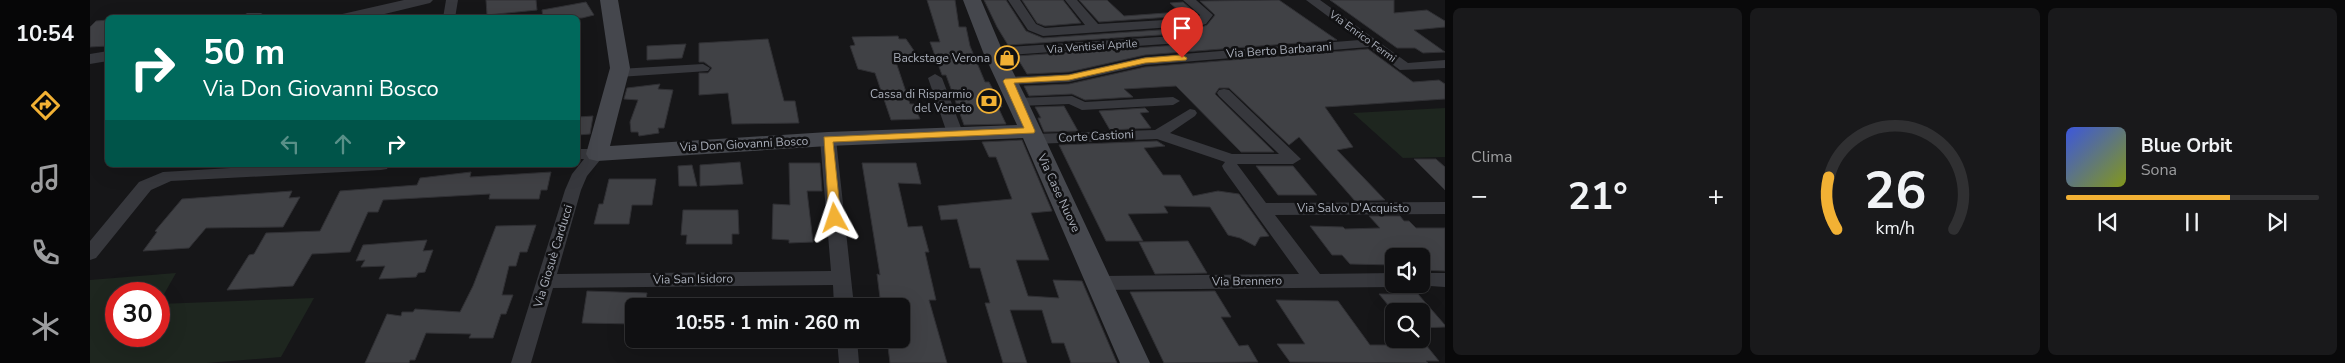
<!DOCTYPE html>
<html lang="it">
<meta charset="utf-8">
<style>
body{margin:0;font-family:"Nunito Sans",sans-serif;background:#19191b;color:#f1f3f6;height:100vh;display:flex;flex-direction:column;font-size:19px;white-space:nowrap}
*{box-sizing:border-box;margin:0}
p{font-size:16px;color:#9c9d9f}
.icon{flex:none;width:28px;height:28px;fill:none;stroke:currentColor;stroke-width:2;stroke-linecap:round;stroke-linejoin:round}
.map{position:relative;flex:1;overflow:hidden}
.panel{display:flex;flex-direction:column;gap:8px;padding:8px;background:#09090a;width:900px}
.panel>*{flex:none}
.top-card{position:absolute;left:15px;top:15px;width:475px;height:152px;border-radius:8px;box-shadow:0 5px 20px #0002,0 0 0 1px #303032;background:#00695c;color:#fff;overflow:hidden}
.controls{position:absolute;left:1295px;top:248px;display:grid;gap:10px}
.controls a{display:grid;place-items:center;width:45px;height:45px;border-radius:8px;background:#101012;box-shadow:0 5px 20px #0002,0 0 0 1px #303032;font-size:25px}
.speed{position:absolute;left:15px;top:282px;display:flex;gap:10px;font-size:25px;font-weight:700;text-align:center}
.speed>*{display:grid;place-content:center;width:65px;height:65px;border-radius:50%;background:#101012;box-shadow:0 5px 20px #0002,0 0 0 1px #303032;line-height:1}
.speed .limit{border:8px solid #d22;background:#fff;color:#111}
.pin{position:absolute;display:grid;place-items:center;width:42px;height:42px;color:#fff;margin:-51px -21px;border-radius:50% 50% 50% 0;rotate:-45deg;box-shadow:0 0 5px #0007}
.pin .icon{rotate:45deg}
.me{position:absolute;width:55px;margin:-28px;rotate:355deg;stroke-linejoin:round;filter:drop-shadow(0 0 4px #0008)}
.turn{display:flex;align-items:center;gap:18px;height:105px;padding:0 15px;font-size:22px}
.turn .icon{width:65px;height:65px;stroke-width:2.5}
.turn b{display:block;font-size:35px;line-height:42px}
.lanes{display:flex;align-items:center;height:48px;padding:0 15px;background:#0003;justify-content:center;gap:25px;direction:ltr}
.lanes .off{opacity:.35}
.big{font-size:38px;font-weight:700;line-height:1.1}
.panel .widget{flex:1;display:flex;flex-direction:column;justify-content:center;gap:8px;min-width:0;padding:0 18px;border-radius:8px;background:#19191b}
.panel .dial{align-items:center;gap:0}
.dial svg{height:130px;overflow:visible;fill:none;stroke:#303032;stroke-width:7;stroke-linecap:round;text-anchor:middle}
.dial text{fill:#f1f3f6;stroke:none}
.song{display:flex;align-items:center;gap:15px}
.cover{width:60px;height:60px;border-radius:8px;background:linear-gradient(135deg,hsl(230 70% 55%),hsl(70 70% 35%))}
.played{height:5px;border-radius:2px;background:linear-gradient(90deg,#f2b134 65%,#303032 65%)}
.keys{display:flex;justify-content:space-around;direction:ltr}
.heat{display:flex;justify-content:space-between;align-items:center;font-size:28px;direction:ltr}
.panel .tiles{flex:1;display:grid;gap:8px;grid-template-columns:repeat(3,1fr)}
.trip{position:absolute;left:535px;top:298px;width:285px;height:50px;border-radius:8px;background:#101012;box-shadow:0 5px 20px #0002,0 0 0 1px #303032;font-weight:700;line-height:50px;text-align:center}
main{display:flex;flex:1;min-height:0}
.tabs{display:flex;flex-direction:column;width:90px;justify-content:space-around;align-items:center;background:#060607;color:#9c9d9f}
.tabs .icon{width:35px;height:35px}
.tabs .current{color:#f2b134}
.tabs b{font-size:22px;color:#f1f3f6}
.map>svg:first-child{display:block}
</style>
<main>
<nav class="tabs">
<b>10:54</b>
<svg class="icon current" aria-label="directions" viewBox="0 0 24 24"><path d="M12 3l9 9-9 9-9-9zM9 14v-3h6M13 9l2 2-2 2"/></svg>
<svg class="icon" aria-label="music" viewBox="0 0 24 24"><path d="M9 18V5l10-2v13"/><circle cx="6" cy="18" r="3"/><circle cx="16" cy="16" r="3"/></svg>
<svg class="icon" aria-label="phone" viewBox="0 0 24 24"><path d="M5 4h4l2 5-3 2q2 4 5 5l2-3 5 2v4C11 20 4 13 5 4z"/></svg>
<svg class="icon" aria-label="climate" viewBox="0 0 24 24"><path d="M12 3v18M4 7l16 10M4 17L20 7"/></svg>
</nav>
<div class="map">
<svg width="1355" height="363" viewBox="0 0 1355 363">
<rect width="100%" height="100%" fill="#161618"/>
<path fill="#1e261f" d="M1355,108V157L1313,158L1263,113Z
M86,273L69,303V294H26V336H69V304L224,298L191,357L117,363H0V280Z"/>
<path fill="#404145" stroke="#303034" d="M396,0H446L447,10L397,15Z
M837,0H865L869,27H876L880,46L895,82H899L912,107H908L916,124L874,125L856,75H852L840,42H850Z
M894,0H916L936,31L953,38L1112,27L1117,25L1125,15L1110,1L1189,0L1247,40L1055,55L979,72L937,74L926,56L1104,44L1108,39L1100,33L918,45L907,27Z
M932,0H973L991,23L955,26L947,23Z
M989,0H1017L1034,16L1090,12L1080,3L1093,2L1108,15L1009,22Z
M1240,0H1304V13L1337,10L1355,21V27L1324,30L1355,52L1333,53L1325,48H1307Z
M496,2L504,15L492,18H453L452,10Z
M18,20V46L0,47V27L6,21Z
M808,36L809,39H816L827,55L804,56L820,104H824L830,119L801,120L785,73L768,69L760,46L765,45L762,37Z
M678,39L694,101H705L709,123L642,124L638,93L609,95V73H618L622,68L614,62H609V43Z
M596,44L592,58L557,60V46Z
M1278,49L1323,82L1349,80L1355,84V99L1235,107L1263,147L1247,150L1295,200L1265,201L1209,137L1199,145L1139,88H1129L1125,94L1184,152H1151L1086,86L1034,89L1043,97L995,100L982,94L939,96L934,86L979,84L1055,67Z
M570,84L568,89L583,90L574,128H568L569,133L549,136L548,132H541L540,122L548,100L534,99L537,88Z
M974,106L988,131L954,132L948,118H951L945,107Z
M1055,108L1059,112L1050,113L1061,128L1020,130L1009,111Z
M503,116L500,134L488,135V117Z
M932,140L962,211L941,213L959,260H926L938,296L969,298L963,280L992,281L1027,363H981L974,343H962L952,310H920L937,363H913L895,303H900L890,268H880L867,219L851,220L848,206L922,199L906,157H899L892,142Z
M1067,141L1075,146L1054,148L1073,175H1090L1103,196L1128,191L1149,194L1179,236L1170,237L1165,246L1150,238L1138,235L1120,207L1074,206L1078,213L1038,214L1053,241H1016L969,145Z
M1324,159H1346L1355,167V190Z
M650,162L653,184L610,186V165Z
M699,163H730L732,191H717L723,242L699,243V240L682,239L683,204L700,205Z
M772,163H826L831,184L808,183L818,227L832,226L839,252H835L846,300H839L857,363H800L797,339H811V306H791L787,274L790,275Z
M602,165L607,186H589L588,166Z
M1166,166H1203L1227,195H1188Z
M381,172L380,177L461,172L457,190H451L449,199H399L400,194L293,200L288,212H278L260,252L222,254L203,286L137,290L159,255L164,254L176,233L230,231L250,191L327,185L330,178Z
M519,179H566L562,205H542L539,224H504L509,204H513Z
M202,191L199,198L210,197L193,227L116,228L99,248L53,251L67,232L65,231L92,199Z
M593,210H648L649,234H642V244H596L597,235H591Z
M1279,216H1310L1314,221H1319L1326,228H1355V271L1331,270V256H1304V265L1260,264L1252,255H1242L1220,226L1253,227L1255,229L1290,228Z
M446,225L437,252H430L426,266H419L412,295H423L416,314H411L403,338H379L381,334L336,333L325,360H320L319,363H275L297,314L311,316L312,312H323L325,309L370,312L383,286L406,226Z
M337,240L333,251L343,250L335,272L328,273L326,277L289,279L295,266L271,267L275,260L266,261L273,245Z
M1098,241L1117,273L1065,274L1049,242Z
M497,291L557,293L555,306H544V324L492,323Z
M1125,291L1141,317H1131L1149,346L1158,345L1168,362L1074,363L1040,292Z
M1289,294H1328L1355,325V327L1331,328V311H1303Z
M1186,300L1248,301L1280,345H1336L1349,361H1336L1338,363L1200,362L1187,344H1215Z"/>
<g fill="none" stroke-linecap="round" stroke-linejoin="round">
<path fill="#37383d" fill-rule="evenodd" d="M356,0H368L365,18H353Z
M918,0H930L946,24L955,28L995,25L975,0H987L1008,24L1108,18L1110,15L1093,0H1106L1123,15L1116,24L1112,25L953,36L938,30Z
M1216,0H1230L1318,63L1355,60V68L1310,70L1279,47L1055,65L979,82L918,85L911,81L918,77L979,74L1055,57L1270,40Z
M1100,35L1106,39L1104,42L903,56L896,52L903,48Z
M613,64L620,68L618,71L529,77L522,73L529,69Z
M845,74L852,78L873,133L870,136H860L857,133L838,78Z
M1134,89L1139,90L1211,159L1203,164H1147L1176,203L1355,202V214L1185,215L1230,274L1304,273V284L1311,285L1304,287L1010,290L1003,288L1001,283L1003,278L1010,276L1209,274L1134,170L1132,166L1135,162L1067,139L944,144L936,139L944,134L1065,130L1100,109L1105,110L1107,113L1105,116L1080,133L1142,154H1189L1129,96L1127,93L1129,90Z
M982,96L995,102L1083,97L1090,101L1083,105L992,110L979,104L928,106L921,102L928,98Z
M738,134L746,139L764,306H744L743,285L463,288L441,363H421L475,190L482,174L494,159H488V149H507L515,154L497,176L491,190L467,274L741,271L730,139Z
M192,165H299L297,169L291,170L81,181L61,190L6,258L0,260V241L49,182L73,172Z
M1331,273H1355V287L1324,285L1331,284Z
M747,339H767L769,363H749Z"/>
<path fill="#37383d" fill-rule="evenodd" d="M314,0H343L340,3L278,18H246L248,15Z
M157,13H171L179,18H149Z
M18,51V61L0,64V54Z"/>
<path fill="#45474d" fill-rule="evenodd" d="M510,0H528L540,68L520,146L738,132L927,125L893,52L873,0H891L913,52L938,102L1060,363H1030L933,138L738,146L507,161L499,159L496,154L520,68Z"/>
</g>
<path fill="#f2b134" stroke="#9d7322" d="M1092,55L1097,58L1096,60L1055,63L979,80L924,83L945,131L944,133L743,142L751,218L745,223L739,218L734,137L934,128L913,81L915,79L979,75L1055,58Z"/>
<defs>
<g id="shop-ring" transform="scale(1.25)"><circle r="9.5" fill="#111113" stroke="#f2b134" stroke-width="1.5"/><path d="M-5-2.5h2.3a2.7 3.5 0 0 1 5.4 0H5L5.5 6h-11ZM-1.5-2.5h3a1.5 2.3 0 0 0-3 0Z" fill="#f2b134"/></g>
<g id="bank-ring" transform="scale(1.25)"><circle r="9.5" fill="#111113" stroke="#f2b134" stroke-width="1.5"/><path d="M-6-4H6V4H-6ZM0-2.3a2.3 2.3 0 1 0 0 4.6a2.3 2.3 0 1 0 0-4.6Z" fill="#f2b134"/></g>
</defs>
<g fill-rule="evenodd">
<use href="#shop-ring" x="917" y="58"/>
<use href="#bank-ring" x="899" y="101"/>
</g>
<g text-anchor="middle" stroke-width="5" stroke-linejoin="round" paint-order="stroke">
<g font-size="11" fill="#a8adb8" stroke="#111113">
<text transform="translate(1273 36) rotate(36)" y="4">Via Enrico Fermi</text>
<text transform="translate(1002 46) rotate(-4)" y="4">Via Ventisei Aprile</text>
</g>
<g font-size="12" fill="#a8adb8" stroke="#111113">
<text transform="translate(1189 50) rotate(-4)" y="4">Via Berto Barbarani</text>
<text transform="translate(1006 136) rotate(-3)" y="4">Corte Castioni</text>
<text transform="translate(654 144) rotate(-3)" y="4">Via Don Giovanni Bosco</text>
<text transform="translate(969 193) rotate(65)" y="4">Via Case Nuove</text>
<text x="1263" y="212">Via Salvo D'Acquisto</text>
<text transform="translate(463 256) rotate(-73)" y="4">Via Giosuè Carducci</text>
<text transform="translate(603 279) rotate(-1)" y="4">Via San Isidoro</text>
<text transform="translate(1157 281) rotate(-1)" y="4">Via Brennero</text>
</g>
<g font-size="12" fill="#a8adb8" stroke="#111113" text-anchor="end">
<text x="900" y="62">Backstage Verona</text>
<text x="882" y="98">Cassa di Risparmio<tspan x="882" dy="14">del Veneto</tspan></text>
</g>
</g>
</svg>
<div class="controls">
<a><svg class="icon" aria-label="sound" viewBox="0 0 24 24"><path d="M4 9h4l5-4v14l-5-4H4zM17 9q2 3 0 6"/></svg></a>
<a><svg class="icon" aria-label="search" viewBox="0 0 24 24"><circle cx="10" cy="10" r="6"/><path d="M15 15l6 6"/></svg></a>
</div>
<div class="speed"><div class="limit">30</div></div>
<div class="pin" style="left:1092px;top:58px;background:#d93025"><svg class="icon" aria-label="arrive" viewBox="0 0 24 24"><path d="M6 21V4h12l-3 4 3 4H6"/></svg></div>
<svg class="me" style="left:745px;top:218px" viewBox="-20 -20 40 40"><path d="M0-17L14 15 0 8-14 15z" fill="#f2b134" stroke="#fff" stroke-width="4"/></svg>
<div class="trip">10:55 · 1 min · 260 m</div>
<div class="top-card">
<div class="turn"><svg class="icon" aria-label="right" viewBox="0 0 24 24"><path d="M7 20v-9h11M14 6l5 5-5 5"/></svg><div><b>50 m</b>Via Don Giovanni Bosco</div></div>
<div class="lanes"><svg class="icon off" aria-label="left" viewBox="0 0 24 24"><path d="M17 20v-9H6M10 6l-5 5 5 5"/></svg><svg class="icon off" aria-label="ahead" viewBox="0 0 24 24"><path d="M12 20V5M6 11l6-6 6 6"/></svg><svg class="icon" aria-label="right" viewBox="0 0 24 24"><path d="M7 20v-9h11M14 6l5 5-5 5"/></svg></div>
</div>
</div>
<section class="panel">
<div class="tiles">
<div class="widget"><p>Clima</p>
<div class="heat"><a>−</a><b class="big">21°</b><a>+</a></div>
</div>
<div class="widget dial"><svg viewBox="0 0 100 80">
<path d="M14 69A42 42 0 1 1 86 69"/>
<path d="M14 69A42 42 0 0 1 9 37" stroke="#f2b134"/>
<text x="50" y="56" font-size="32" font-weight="700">26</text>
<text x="50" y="72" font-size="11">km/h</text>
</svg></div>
<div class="widget">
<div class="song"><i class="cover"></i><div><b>Blue Orbit</b><p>Sona</p></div></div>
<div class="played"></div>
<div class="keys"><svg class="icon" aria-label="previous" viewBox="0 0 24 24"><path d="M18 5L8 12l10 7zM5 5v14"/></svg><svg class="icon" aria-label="pause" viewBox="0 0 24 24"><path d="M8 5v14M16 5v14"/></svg><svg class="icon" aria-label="next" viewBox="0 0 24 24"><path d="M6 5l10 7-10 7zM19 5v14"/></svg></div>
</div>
</div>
</section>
</main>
